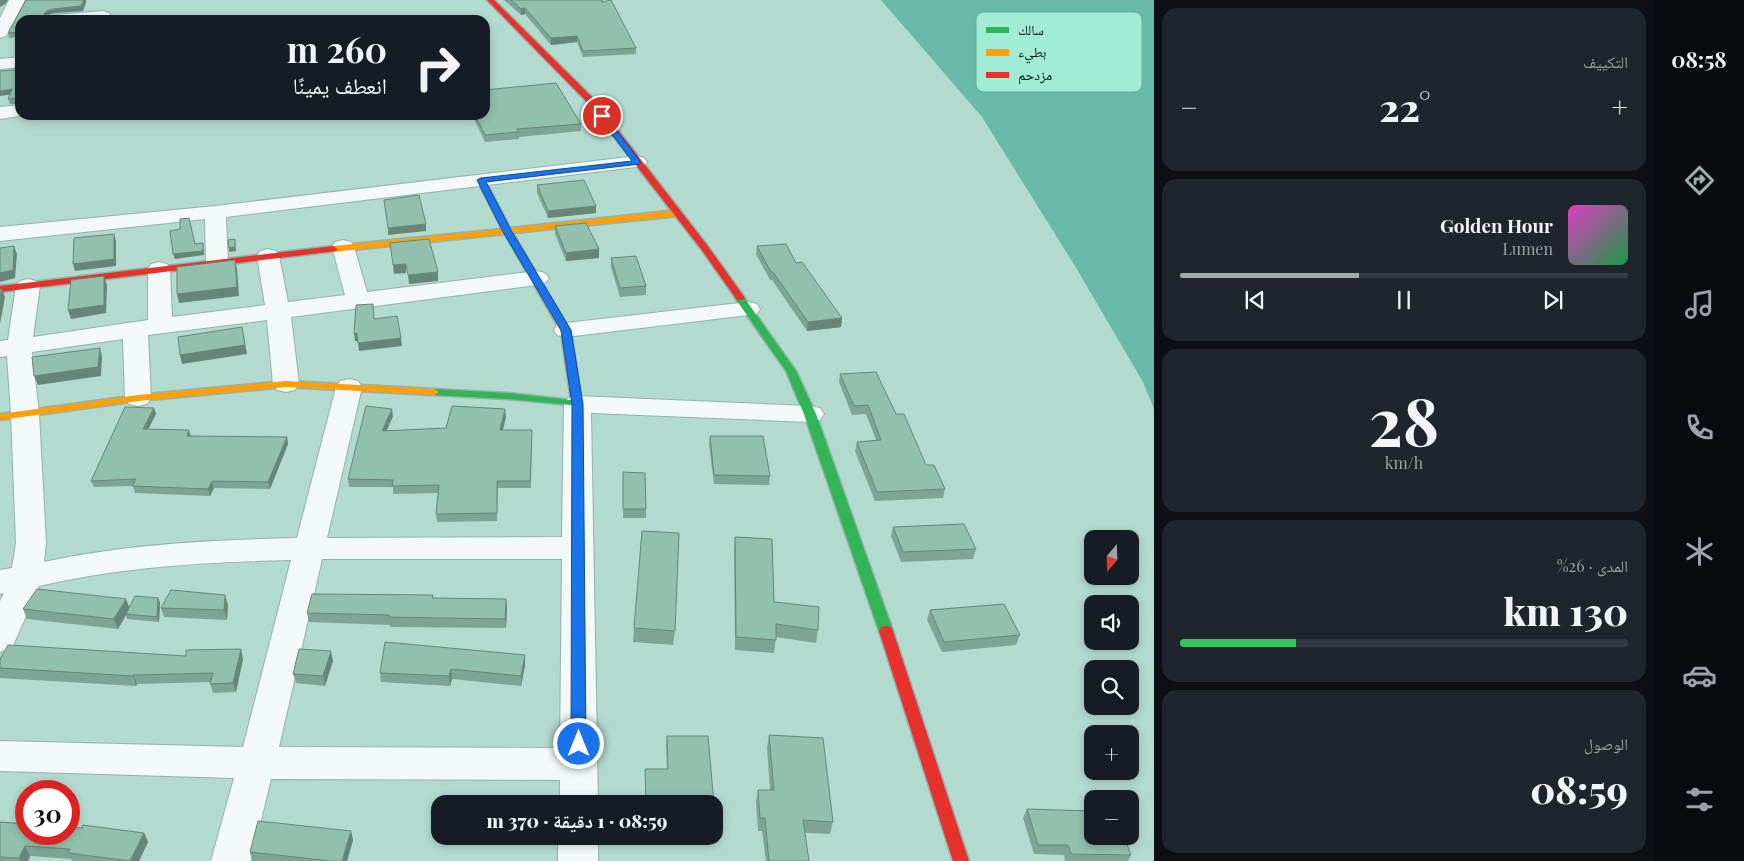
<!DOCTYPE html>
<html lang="ar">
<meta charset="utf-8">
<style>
body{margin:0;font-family:"Playfair Display","Noto Naskh Arabic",serif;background:#20242c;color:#f1f3f6;direction:rtl;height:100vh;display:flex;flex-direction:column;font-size:19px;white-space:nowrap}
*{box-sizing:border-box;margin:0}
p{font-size:16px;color:#9ea1a6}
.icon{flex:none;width:28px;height:28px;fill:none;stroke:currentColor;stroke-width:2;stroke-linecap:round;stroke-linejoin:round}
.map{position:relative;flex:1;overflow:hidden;direction:ltr}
.details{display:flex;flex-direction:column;gap:8px;padding:8px;background:#0d0f14;width:500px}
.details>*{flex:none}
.top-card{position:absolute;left:15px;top:15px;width:475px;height:105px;border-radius:15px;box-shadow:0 2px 8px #0003;direction:rtl;background:#171b24;color:#f1f3f6;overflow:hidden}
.needle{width:32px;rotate:199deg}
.buttons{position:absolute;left:1084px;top:530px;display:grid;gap:10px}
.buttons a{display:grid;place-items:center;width:55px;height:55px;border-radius:10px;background:#171b24;box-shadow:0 2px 8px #0003;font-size:25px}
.speed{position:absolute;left:15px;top:780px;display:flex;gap:10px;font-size:25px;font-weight:700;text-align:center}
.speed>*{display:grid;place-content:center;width:65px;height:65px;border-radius:50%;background:#171b24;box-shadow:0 2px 8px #0003;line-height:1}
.speed .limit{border:8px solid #d22;background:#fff;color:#111}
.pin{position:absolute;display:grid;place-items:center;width:42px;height:42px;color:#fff;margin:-21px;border:2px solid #fff;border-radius:50%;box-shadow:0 1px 5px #0007}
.me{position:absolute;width:55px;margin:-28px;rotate:0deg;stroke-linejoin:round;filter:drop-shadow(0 0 4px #0008)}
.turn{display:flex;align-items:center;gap:18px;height:105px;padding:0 20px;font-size:22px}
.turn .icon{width:65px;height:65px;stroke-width:2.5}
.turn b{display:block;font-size:35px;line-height:42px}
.big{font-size:38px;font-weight:800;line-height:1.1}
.details .card{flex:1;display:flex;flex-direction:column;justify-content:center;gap:8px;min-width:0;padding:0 18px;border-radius:15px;background:#20242c}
.details .dial{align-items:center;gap:0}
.dial b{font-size:65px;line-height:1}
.song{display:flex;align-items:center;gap:15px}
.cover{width:60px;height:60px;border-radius:8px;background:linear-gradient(135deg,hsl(310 70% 55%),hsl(140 70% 35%))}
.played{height:5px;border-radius:2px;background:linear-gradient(90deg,#a0adab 40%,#363941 40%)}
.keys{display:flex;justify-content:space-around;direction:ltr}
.heat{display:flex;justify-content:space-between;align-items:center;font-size:28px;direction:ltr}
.charge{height:8px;border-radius:4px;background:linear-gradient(90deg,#34c759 26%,#363941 0)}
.trip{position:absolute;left:431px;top:795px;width:292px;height:50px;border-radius:15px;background:#171b24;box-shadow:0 2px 8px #0003;font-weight:800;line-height:50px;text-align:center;direction:rtl}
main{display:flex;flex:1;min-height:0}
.menu{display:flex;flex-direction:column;width:90px;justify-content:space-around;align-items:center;background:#090b0e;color:#9ea1a6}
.menu .icon{width:35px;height:35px}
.menu .on{color:#a0adab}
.menu b{font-size:22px;color:#f1f3f6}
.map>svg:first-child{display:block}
</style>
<main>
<nav class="menu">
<b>08:58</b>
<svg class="icon on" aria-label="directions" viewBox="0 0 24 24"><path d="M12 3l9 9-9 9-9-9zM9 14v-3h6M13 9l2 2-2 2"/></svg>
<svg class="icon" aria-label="music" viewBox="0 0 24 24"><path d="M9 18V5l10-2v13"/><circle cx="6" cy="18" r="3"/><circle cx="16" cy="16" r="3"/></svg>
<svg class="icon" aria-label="phone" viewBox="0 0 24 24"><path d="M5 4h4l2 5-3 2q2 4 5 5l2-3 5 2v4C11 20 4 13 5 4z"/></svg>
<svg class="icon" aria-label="climate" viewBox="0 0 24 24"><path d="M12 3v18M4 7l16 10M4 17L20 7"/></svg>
<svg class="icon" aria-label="car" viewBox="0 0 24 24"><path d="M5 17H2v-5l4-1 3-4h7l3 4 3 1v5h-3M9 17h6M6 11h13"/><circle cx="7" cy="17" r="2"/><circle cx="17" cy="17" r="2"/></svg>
<svg class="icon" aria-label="filters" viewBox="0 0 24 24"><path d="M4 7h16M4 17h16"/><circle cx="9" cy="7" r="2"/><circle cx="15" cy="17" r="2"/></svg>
</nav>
<section class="details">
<div class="card"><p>التكييف</p>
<div class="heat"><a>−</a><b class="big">22°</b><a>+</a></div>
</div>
<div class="card">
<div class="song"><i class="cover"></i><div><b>Golden Hour</b><p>Lumen</p></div></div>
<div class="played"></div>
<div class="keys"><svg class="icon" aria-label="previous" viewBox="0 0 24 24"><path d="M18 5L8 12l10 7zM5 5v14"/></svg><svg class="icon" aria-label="pause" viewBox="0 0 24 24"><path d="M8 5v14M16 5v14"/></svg><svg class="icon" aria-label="next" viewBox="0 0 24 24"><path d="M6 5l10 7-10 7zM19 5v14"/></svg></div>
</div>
<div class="card dial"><b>28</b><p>km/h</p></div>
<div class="card"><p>المدى · 26%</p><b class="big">130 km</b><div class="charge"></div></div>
<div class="card"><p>الوصول</p><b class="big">08:59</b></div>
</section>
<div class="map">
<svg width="1154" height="861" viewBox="0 0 1154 861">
<rect width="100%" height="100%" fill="#b2dacf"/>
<path fill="#68baa6" d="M881,0H1154V409L1143,382L1075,266L982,117Z"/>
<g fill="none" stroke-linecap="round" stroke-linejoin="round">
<g stroke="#92b2aa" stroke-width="2">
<path id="street" d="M9,0H25L8,33L6,36L0,38V18Z
M103,11L109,13L111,16L109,19L47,20L49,17L55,15Z
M20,57V67L0,69V59Z
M20,105V115H26L0,119V107Z
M637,156L644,158L647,162L644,166L226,217L228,262L225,267L217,269L209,267L206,262L205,219L0,241V227L215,206Z
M343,240L351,242L354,247L367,292L537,271L545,273L549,278L545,283L537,285L291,317L299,384L295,390L286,392L277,390L273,384L267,320L148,335L151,398L147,404L138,406L129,404L125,398L123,339L32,352L39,414L46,543L44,562C126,544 212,540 297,538L336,387L340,381L349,379L358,381L362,387L327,538L562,537L564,404L568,398L577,396L810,406L820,408L824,414L820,420L810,422L591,413L598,804H560V780L271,779L251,861H211L234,778L0,771V741L243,747L291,560C206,562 121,567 39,586L12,648L0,652V601L4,593L0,594V570L12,568L16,543L11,414L7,356L0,357V341L8,340L16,286L20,281L28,279L36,281L40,286L33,337L148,320V269L151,264L159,262L167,264L170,269L172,317L265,305L257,256L260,251L268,249L276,251L279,256L288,302L345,295L332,247L335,242ZM322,559H562L560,748L279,747Z
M748,302L757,304L760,309L757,314L566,337L557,335L554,330L557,325L566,323Z
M558,836H598V861H558Z"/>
</g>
<g stroke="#92b2aa" stroke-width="3">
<path id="fast" d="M740,295L743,296L796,371L816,414L893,631L891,635L886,636L881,635L879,631L804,414L786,371L735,298Z
M566,329L571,332L582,404L581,406L507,399L434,395L429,392L434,389L507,393L571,400L561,332Z"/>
</g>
<g stroke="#92b2aa" stroke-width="3">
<path id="slow" d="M481,177L485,180L510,228L678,210L682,213L678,216L513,233L571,332L566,335L561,332L505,234L333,252L328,249L333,246L502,229L477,180Z
M286,381L434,389L439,392L434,395L286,387L138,401L0,420V414L138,395Z"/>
</g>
<g stroke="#92b2aa" stroke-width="3">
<path id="jam" d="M487,0H494L593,98L707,245L745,298L743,300H737L701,249L587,102Z
M333,246L338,249L336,251L0,292V286Z
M886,626L891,627L893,631L969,861H953L879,631L881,627Z"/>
</g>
<use href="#street" fill="#f3f9f8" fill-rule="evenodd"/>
<use href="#fast" fill="#30b455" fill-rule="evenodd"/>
<use href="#slow" fill="#ff9f0a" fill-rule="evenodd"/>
<use href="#jam" fill="#e5322d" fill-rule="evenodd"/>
</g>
<path fill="#7ea594" d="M26,0H86V2L83,11L54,13L48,15L47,17H77L78,20H20V37L9,38L8,33Z
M504,0H602L636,48V54L583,57L577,42L551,45L525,14L521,15Z
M20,61V104H10L8,99L10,95L15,70L20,63Z
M472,115H485L581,124V131L519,137V139L485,142Z
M537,185L596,213L548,218L537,193Z
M555,226L599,249V258L566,261L555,234Z
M757,246L796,263L842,318L841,327L807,331L772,280H770L756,254Z
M611,258L646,286V295L620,297L611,267Z
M840,374L896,414L926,465L945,489L943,498L875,501L855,451L857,442L876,440L866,414L852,415L839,382Z
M154,408L156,414L148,429L191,436L287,437L288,444L270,489L214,488L210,496L135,493L133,486L94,487L91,481Z
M393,416L386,431L446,428L506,417L502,430L532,437L531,488H498L497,521L437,522L436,514L438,493L393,494V487H349L348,479Z
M710,436L770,476L769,485L714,484L709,445Z
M623,472L646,509V518H623Z
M893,527L976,549L973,559L901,562L891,536Z
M735,537L774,602L818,630L816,643L776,637L774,653L735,650L734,549Z
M433,595V598L506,599L507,608L506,628L390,627V625L309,622L307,613Z
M158,598L160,603L159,622L127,619L126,615L118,629L27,619L23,609L129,607Z
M228,605L227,620L164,617L161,608Z
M930,610L1020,635L1016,645L942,652L927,620Z
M634,628L675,631L673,645L633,642Z
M186,656L243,659L236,692L213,693L210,682L137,684L136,686L0,678V659Z
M333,661L325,686L296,683L293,674Z
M525,665L521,686L452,679L450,686L381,682L380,673Z
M769,735L833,822L830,834L805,833L809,861H766L762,831H758L756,802L758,790H770L767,748Z
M667,736L714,804H645V769H667L666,745Z
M1027,809L1131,855L1128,861H1065L1064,855L1034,854L1023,818Z
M0,822L144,833L148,842L139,861H72L71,859L30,856L28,861H0Z
M351,831L353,840L347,861H252L250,852Z"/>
<path fill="#668678" d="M0,0H8L5,4L0,7Z
M84,0H86V2L83,11L54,13L48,15L45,19L44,14L47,11Z
M525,8V14L521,15V9Z
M577,36V42L551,45V38Z
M12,89L14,94L0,96V91Z
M596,206V213L548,218V211Z
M426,224V231L388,235V228Z
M114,234L116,241V266L75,271L73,264Z
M235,239L236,251L229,252V248Z
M203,243L204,255L175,259L173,254Z
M14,246L17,254L15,278L0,282V273Z
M599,249V258L566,261V253Z
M235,260L237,269L239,296L179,303L177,294Z
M406,264V273L394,274L393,265Z
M438,272V281L409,284L408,275Z
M104,276L107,285L106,313L71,319L68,310Z
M2,289L5,297L0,324V300Z
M842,318L841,327L807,331L808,322Z
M242,327L247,354L182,364L180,355Z
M357,333L358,341H355L354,334Z
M401,338L402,346L359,351L358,343Z
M100,348L102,357L101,376L38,385L34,376Z
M154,408L156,414L145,436L143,429Z
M392,409L393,416L383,439L382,431Z
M505,409L506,417L501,438L500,430Z
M189,430L191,437L187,436Z
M287,437L288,444L270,489L268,482Z
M212,481L214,488L210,496L208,489Z
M225,595L228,605L227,620L224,610Z
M158,598L160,603L159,622L157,617Z
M126,599L130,609L126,614V615L118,629L114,619Z
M506,599L507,608L506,628L505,619Z
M241,649L243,659L236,692L233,683Z
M331,651L333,661L325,686L323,676Z
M525,655V665L521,686V676Z
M451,669L452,679L450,686L449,676Z
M133,675L137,684L136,686L133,676Z
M351,831L353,840L347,861H342Z
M144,833L148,842L139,861H130Z
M25,846L30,856L28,861H20L19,858Z"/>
<path fill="#92c0ac" stroke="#668678" d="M26,0H84L81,6L53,9L47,11L44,14L46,17H77L76,20H20V32L8,33Z
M511,0H602V2L611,0L636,48L583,51L577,36L551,38L525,8L521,9Z
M20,61V98L8,99L12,89L0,91V71L15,70L16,64L20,63Z
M556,83L581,124L517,129L518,132L485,135L475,115H485V90Z
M584,180L596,206L548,211L537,185Z
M419,195L426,224L388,228L384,200Z
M189,218L195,244L203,243V251L173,254L170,231L180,229V219Z
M586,223L599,249L566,253L555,226Z
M114,234V259L73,264L74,238Z
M235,239V247L229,248L228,240Z
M429,239L438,272L408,275L406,264L393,265L390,243Z
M786,244L796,263L802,262L842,318L808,322L773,272H771L757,246Z
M14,246L13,270L0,273V248Z
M636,256L646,286L620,288L611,258Z
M235,260L237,287L177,294V267Z
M104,276V305L68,310L71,280Z
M0,289H2L0,300Z
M373,304L374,319L397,316L401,338L358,343L357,333L354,334L356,305Z
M242,327L245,345L180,355L178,337Z
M100,348L98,367L34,376L32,357Z
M876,372L896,414H904L926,465H934L945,489L877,492L857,442L881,440L868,405L854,406L840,374Z
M366,406L392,409L382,431L446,428L452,406L505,409L500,430H532L530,481H497V513L436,514L439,485L392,486L393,480L348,479Z
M125,407L154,408L143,429L189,430L187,436L287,437L268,482L212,481L208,489L132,486L136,479L91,481Z
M710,436H763L770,476L714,475Z
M623,472L645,473L646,509H623Z
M964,524L976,549L903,552L893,527Z
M642,531L679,533L675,631L634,628Z
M735,537L772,539L774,602L819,607L818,630L776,624V640L736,637Z
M37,589L126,599L114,619L23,609Z
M171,590L225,595L224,610L161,608Z
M312,594L433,595L432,598L506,599L505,619L389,617V615L307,613Z
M135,596L158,598L157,617L126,614Z
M1004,604L1020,635L944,642L930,610Z
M385,642L525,655L521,676L451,669L449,676L380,673Z
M8,645L186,656V650L241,649L233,683L210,684L213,673L133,675V676L0,668V659Z
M299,649L331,651L323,676L293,674Z
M769,735L823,738L833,822L803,820L809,861H769L765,818H760L758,790H774Z
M667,736H708L714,804L646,803L645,769H668Z
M1027,809L1092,811V836H1124L1131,855L1071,854L1068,845H1038Z
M258,821L351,831L342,861H330L250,852Z
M0,822L26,824V834H69V827L82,828L83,825L144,833L130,861L68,853L70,849L25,846L19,858L0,857Z"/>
<path fill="#1a73e8" stroke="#114b97" d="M599,114H604L640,161V164L486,182L511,230L571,330L583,404L586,744L584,749L579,751L574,749L571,744L572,404L561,330L502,230L477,180L481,178L632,161L599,117Z"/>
<rect x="976" y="12" width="166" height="80" rx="8" fill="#a0ecd7" stroke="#70aa9a" stroke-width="1"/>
<rect x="986" y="27" width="23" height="6" fill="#30b455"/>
<rect x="986" y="49" width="23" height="7" fill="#ff9f0a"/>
<rect x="986" y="72" width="23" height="6" fill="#e5322d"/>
<g font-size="14" fill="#00100b">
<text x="1018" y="35">سالك</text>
<text x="1018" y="57">بطيء</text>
<text x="1018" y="80">مزدحم</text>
</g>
</svg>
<div class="buttons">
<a><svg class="needle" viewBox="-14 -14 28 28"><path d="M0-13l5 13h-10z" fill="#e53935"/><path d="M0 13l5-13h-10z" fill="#9ea1a6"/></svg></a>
<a><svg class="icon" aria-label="sound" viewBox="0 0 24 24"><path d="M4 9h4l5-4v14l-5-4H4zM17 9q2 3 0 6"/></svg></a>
<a><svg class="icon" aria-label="search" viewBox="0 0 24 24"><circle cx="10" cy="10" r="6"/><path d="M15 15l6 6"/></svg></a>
<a>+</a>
<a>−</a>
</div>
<div class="speed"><div class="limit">30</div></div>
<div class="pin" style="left:602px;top:116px;background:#d93025"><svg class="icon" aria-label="arrive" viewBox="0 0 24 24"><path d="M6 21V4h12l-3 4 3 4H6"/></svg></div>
<svg class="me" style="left:579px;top:744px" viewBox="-20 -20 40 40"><circle r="17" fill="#1a73e8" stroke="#fff" stroke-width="3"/><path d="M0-11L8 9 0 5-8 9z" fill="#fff"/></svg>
<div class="trip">08:59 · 1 دقيقة · 370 m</div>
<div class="top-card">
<div class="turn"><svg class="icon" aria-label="right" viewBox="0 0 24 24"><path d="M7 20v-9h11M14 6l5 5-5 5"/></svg><div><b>260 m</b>انعطف يمينًا</div></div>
</div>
</div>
</main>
